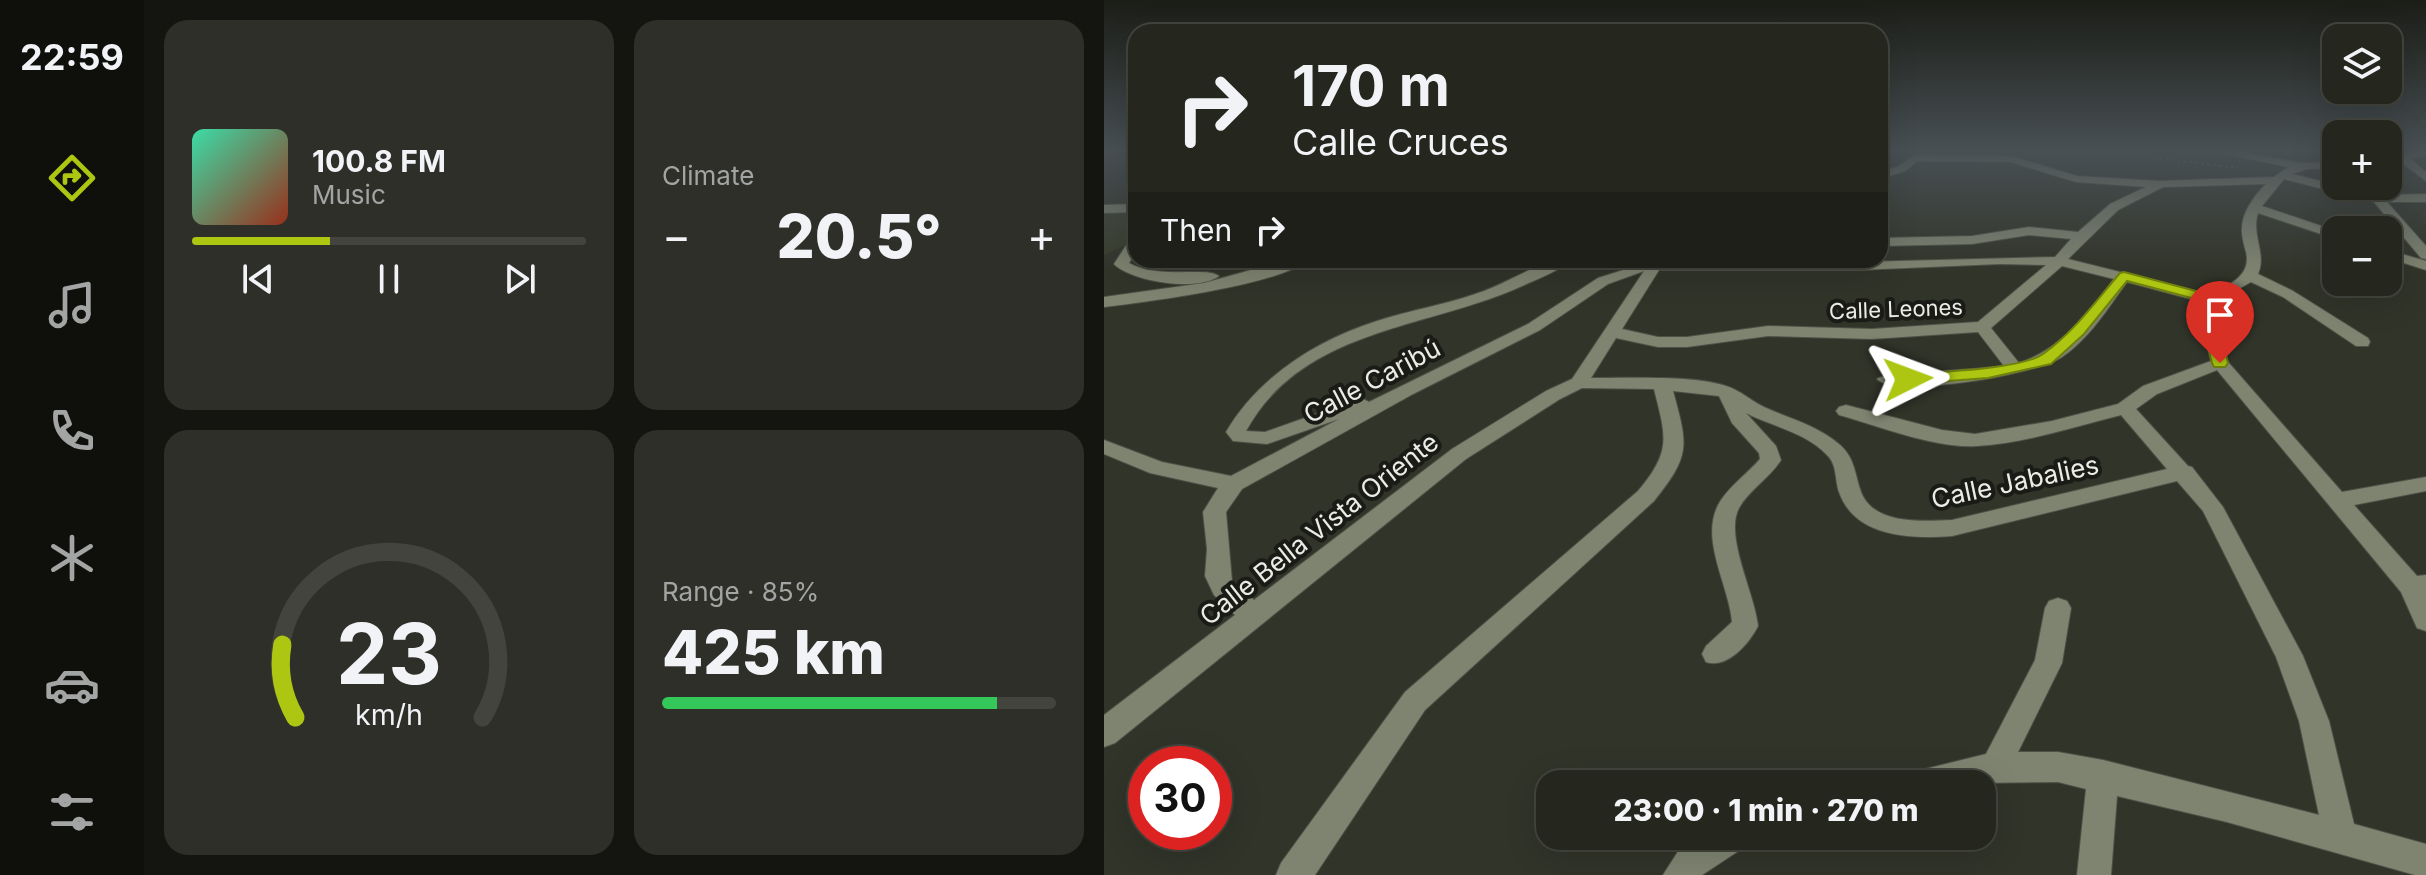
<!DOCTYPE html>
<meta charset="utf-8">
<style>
body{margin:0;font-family:Inter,sans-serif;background:#2d2f28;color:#f1f3f6;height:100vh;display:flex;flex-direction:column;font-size:30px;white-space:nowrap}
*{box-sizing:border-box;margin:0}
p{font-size:26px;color:#a3a5a4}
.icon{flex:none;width:44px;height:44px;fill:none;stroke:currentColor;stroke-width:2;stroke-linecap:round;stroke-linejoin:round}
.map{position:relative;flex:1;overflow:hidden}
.panel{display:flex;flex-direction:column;gap:20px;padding:20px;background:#141511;width:960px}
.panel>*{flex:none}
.top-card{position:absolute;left:24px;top:24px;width:760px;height:244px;border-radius:24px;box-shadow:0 8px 32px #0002,0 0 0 2px #42443d;background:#25271f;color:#f1f3f6;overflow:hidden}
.tools{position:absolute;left:1218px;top:24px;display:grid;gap:16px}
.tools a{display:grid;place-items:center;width:80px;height:80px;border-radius:16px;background:#25271f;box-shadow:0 8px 32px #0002,0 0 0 2px #42443d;font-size:40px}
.speed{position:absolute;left:24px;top:746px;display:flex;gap:16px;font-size:40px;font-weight:700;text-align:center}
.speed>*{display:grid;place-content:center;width:104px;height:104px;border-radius:50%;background:#25271f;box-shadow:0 8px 32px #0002,0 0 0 2px #42443d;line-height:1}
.speed .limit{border:12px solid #d22;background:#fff;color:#111}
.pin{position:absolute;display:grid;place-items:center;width:68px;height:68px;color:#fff;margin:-82px -34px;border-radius:50% 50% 50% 0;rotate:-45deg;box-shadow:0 0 8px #0007}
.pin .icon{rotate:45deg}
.me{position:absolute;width:88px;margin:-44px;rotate:87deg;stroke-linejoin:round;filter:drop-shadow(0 0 6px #0008)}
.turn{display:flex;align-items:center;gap:28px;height:168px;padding:0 32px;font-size:36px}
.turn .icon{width:104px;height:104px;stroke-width:2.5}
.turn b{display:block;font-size:56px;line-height:68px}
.then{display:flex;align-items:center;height:76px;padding:0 32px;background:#0003;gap:16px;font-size:30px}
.big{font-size:60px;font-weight:800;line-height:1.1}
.panel .tile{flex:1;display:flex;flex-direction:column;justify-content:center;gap:12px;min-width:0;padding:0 28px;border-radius:24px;background:#2d2f28}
.panel .dial{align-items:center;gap:0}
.dial svg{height:208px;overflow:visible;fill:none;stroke:#42443d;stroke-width:7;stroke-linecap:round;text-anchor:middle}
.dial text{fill:#f1f3f6;stroke:none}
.song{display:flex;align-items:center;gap:24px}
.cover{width:96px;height:96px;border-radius:12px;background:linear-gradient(135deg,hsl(160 70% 55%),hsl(10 70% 35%))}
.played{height:8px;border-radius:4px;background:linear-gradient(90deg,#acc612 35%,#42443d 35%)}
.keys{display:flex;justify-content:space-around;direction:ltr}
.heat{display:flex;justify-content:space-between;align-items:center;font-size:44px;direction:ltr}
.charge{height:12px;border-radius:6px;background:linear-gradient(90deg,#34c759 85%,#42443d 0)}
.panel .tiles{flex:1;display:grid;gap:20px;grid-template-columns:repeat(2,1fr)}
.trip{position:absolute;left:432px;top:770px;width:460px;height:80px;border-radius:24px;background:#25271f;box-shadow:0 8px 32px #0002,0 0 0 2px #42443d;font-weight:800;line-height:80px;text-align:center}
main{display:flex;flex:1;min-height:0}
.menu{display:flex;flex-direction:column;width:144px;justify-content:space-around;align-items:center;background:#0f100c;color:#a3a5a4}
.menu .icon{width:56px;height:56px}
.menu .selected{color:#acc612}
.menu b{font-size:36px;color:#f1f3f6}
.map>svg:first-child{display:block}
</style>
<main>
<nav class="menu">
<b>22:59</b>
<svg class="icon selected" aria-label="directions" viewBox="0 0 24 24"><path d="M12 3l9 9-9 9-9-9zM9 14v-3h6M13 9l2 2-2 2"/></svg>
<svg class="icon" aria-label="music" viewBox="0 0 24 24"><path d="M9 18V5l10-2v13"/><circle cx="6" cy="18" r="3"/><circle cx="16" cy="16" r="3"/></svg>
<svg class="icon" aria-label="phone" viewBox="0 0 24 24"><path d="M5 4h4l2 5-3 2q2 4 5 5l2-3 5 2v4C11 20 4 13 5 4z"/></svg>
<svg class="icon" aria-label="climate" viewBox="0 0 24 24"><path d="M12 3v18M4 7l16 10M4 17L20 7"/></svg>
<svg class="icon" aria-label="car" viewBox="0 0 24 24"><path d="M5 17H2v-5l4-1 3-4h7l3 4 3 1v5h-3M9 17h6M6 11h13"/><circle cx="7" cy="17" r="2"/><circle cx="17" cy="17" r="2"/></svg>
<svg class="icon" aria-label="filters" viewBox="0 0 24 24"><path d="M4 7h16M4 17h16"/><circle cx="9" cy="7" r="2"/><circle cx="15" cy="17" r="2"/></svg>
</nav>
<section class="panel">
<div class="tiles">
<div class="tile">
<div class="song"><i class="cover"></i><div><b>100.8 FM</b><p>Music</p></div></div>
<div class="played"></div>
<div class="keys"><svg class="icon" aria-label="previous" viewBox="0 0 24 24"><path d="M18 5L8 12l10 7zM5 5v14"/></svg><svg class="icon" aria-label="pause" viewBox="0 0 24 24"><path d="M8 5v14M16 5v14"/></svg><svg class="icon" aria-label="next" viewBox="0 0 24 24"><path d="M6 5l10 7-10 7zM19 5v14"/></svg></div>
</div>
<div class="tile"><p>Climate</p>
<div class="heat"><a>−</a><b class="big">20.5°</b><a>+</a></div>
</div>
<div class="tile dial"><svg viewBox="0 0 100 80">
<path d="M14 69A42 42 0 1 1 86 69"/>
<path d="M14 69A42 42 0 0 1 9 41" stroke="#acc612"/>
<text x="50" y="56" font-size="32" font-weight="700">23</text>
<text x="50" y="72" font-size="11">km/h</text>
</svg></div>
<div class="tile"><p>Range · 85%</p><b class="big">425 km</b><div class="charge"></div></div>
</div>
</section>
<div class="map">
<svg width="1322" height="875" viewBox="0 0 1322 875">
<rect width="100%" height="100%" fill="#313429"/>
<path fill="#393d2c" d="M0,211H32V239L0,255Z"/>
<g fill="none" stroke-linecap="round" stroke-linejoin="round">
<g stroke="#4f5147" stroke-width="2">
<path id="minor" d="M1103,150H1128L1197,163L1232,162V168L1203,169L1188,174L1274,195L1322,194V202H1283L1322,246V259L1317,258L1270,202L1180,179L1158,206L1232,231V239L1154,213C1147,235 1163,254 1154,274L1189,291L1264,338L1266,342L1264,346H1252L1179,297L1147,282L1113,301L1112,319L1124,362L1238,492L1322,477V491L1250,505L1313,576L1322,575V631L1313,628L1297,592L1113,370L1053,394L1032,409L1084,466L1088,467L1119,507L1199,656L1225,721L1250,824L1322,844V875H1311L1123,822L1013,796L1007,875H973L982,789L954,782L800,784L805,773L882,754L931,660L941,608L945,601L954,598L963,601L967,608L958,663L914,752H954L999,760L1215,815L1195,721L1172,657L1099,511L1073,481L848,536C808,539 751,538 735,492C731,481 733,465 724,456C702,432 669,427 642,413L672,446L677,460C666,478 645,490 635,508C620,536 651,594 654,626C645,644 623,669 602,662L598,654L602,646L628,622C625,584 593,536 617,500C628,484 644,473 656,459L655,453L628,423L615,396L569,391C584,446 587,455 550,501L321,710L211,875H172L177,863L301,692L534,491C568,451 562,437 550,389L478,388L456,399L362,459L11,743L0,747V715L131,615L110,595L101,576L103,549L99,512L114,488L46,473L0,454V440L58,462L127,476L235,419L163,444L129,441L122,432C154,377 213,340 273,321C306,310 341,305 374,293C405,283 434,260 466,260C454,272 433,279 418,286C324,329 198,328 142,431L161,432L257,398L265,402L424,324L494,278L551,260L755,262L951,257L967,239L925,235L868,244L776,246V238L868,236L925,227L974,232L1006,204L1042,187L972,182L906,162L814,161L801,171L776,179V172L793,167L811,155L907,156L973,176L1055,181L1170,177L1184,167ZM1162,184C1151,195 1139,211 1138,227C1137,236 1140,244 1142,252C1148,277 1123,286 1104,294L964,259L1014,210L1059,187ZM896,264L942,265L874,322L768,329L664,326L583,337H554L518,329L555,270H755ZM958,266L1010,279C983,315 959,348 915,363L887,328ZM540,271L468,379L442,391L348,449L150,600L128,581L122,512L138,489L309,394L436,330L504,284ZM1023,282L1098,302L1096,319L1107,361L1039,386L1014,404L948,421L871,434L838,430L742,405L735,407L732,411L735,415C775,426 832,449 873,446C921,443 970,427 1017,415L1063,469L848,520C819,521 767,526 756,489C751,473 750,457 736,445C713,425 686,419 660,407C647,401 636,390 622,386C590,375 523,378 487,378L512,338L554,347H583L664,336L768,339L874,332L900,366C879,370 780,372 773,379C792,399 933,374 958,357C985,339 1004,308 1023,282Z
M1316,150H1322V155L1307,159L1322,172V181L1297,162L1284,165V159Z
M32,204V212L0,213V205Z
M32,237V252L25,263C54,280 102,266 115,276C95,292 28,282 10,264L27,238Z
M1284,250L1322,261V270L1284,258Z
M183,260H204C175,285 42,302 0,307V297L100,283Z
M597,836H644L639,848L598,875H559L575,850Z"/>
</g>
<path stroke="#707269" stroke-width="2" stroke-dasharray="2 4" stroke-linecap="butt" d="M1038,156L1134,168"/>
<use href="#minor" fill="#7f8471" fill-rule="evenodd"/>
</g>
<linearGradient id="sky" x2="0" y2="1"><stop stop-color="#1b1d17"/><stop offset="0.55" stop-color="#485054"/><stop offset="1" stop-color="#485054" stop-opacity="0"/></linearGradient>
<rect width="1322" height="273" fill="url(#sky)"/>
<path fill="#acc612" stroke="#70810c" stroke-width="2" d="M1020,272L1111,296L1112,319L1124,363L1121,367H1110L1108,363L1097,319L1099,301L1023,281L980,334L947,364L884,378L804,384L796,379L804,374C833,372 918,369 939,354C969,333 992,301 1016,273Z"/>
<g text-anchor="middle" stroke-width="8" stroke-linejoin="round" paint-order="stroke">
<g font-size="22" fill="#eaece5" stroke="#1a1b16">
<text transform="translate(792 309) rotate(-2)" y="8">Calle Leones</text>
</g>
<g font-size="26" fill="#eaece5" stroke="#1a1b16">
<text transform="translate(268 381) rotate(-28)" y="9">Calle Caribú</text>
<text transform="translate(911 482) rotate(-12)" y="9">Calle Jabalies</text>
<text transform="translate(215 529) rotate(-38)" y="9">Calle Bella Vista Oriente</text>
</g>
</g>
</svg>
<div class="tools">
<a><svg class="icon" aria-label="layers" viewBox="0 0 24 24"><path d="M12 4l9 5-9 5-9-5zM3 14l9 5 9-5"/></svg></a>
<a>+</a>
<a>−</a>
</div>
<div class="speed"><div class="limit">30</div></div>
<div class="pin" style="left:1116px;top:363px;background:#d93025"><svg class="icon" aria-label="arrive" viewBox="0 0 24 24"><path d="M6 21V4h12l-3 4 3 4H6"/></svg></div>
<svg class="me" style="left:804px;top:379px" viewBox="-20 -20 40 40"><path d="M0-17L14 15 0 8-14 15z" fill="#acc612" stroke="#fff" stroke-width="4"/></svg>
<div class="trip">23:00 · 1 min · 270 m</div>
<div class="top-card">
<div class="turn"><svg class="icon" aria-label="right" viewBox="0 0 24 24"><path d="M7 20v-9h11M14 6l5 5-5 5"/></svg><div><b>170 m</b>Calle Cruces</div></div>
<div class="then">Then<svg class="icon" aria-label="right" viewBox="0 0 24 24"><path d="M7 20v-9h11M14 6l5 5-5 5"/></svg></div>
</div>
</div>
</main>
